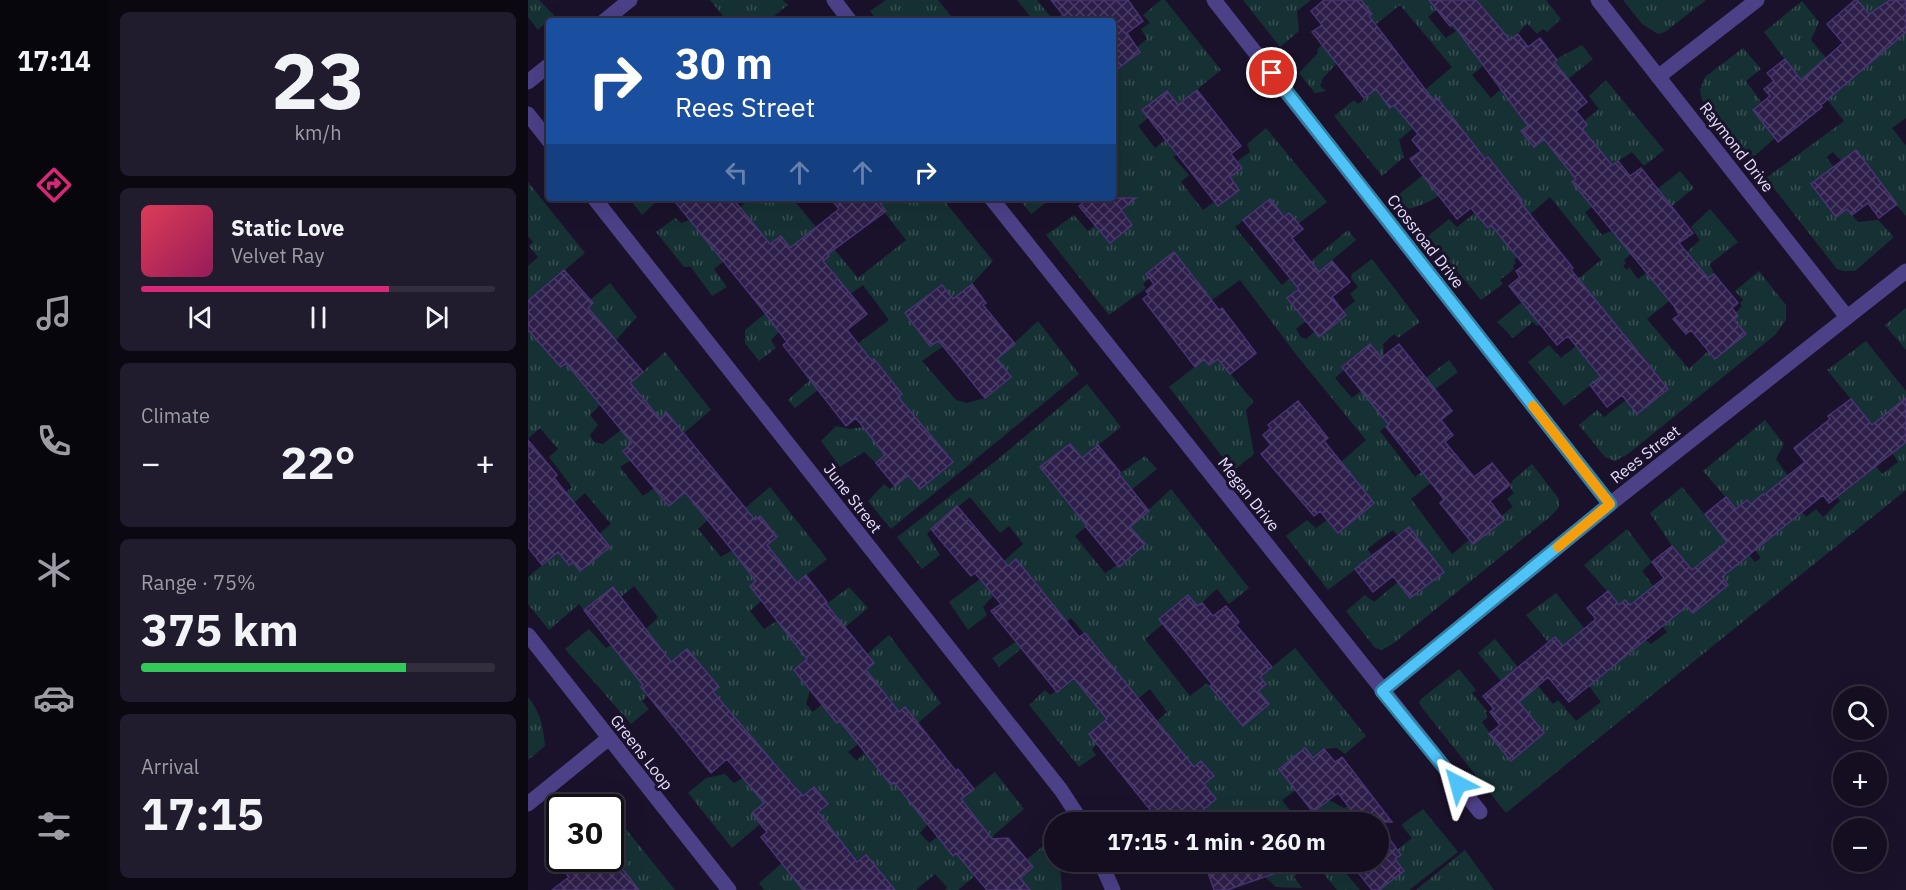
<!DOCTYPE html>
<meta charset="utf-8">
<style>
body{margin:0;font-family:"IBM Plex Sans",sans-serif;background:#211c2d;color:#f1f3f6;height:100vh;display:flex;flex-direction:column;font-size:22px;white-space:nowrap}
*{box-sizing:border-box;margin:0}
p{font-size:20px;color:#9d9ca5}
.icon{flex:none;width:33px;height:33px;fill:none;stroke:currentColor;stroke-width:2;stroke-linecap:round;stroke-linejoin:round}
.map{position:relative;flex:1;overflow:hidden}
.drawer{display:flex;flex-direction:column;gap:12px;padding:12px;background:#0b0812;width:420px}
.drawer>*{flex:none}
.guide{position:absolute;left:18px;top:18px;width:570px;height:183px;border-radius:6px;box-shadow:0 6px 24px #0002,0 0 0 2px #332e3e;background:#1a4fa0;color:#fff;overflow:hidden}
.controls{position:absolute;left:1305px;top:686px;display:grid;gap:12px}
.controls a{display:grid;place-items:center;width:54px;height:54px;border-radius:50%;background:#140e20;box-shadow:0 6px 24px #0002,0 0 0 2px #332e3e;font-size:30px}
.speed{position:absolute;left:18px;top:794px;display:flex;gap:12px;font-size:30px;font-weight:700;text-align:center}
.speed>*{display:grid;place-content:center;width:78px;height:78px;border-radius:50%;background:#140e20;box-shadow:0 6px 24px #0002,0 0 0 2px #332e3e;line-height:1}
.speed .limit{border:3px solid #111;border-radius:9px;background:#fff;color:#111}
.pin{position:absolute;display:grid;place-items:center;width:51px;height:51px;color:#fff;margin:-26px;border:3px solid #fff;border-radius:50%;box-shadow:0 2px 6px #0007}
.me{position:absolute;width:66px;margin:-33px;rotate:321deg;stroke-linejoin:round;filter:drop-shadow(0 0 4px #0008)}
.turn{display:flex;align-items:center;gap:21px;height:126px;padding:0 30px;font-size:27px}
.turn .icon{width:78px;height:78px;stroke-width:2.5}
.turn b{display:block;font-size:42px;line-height:51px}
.lanes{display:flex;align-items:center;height:57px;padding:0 30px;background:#0003;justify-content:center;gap:30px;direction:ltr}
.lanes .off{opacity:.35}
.big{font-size:45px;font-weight:800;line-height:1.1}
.drawer .widget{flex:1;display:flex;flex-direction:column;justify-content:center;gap:9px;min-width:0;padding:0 21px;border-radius:9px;background:#211c2d}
.drawer .dial{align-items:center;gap:0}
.dial b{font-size:78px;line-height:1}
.song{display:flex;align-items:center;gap:18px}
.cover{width:72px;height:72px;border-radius:9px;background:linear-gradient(135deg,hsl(350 70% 55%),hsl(330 70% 35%))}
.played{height:6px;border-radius:3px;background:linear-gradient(90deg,#db2777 70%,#332e3e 70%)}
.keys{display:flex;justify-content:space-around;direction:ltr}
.heat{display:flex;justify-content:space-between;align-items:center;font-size:33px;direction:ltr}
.charge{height:9px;border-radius:4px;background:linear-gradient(90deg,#34c759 75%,#332e3e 0)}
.trip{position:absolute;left:516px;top:812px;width:345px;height:60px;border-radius:30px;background:#140e20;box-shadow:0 6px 24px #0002,0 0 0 2px #332e3e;font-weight:800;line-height:60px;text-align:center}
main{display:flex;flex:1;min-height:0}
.tabs{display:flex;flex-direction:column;width:108px;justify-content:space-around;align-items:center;background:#08060d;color:#9d9ca5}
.tabs .icon{width:42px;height:42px}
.tabs .current{color:#db2777}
.tabs b{font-size:27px;color:#f1f3f6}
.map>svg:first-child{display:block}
</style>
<main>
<nav class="tabs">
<b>17:14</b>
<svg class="icon current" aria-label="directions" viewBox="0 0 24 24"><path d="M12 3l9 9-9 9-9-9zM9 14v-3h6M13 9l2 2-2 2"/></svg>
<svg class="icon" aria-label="music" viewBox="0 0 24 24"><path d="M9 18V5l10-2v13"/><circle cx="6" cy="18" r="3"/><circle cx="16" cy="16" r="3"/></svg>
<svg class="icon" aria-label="phone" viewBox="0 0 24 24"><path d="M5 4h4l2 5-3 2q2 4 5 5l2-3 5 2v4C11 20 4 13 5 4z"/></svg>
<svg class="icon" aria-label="climate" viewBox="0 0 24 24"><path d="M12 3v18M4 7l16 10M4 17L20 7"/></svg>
<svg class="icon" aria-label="car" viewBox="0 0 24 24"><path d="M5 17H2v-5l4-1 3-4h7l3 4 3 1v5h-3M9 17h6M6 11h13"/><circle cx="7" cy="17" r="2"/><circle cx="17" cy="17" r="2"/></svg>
<svg class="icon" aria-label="filters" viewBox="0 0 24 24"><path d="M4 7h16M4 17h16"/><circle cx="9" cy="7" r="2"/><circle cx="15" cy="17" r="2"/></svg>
</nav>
<section class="drawer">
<div class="widget dial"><b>23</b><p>km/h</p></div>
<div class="widget">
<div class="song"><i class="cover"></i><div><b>Static Love</b><p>Velvet Ray</p></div></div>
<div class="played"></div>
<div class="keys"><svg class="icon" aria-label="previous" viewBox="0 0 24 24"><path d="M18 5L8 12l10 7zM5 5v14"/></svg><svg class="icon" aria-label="pause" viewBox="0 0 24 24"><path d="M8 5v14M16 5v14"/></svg><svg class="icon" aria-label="next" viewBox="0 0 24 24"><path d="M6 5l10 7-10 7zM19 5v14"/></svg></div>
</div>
<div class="widget"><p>Climate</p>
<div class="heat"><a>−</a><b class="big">22°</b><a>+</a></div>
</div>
<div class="widget"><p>Range · 75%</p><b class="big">375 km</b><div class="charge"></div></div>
<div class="widget"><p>Arrival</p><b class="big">17:15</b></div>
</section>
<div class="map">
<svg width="1378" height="890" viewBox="0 0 1378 890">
<defs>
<pattern id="grass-tufts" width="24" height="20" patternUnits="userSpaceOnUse" patternTransform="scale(1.5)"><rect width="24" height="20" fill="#163134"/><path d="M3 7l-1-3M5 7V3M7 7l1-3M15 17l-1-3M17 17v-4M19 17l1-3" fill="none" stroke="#384e52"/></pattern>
<pattern id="building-cross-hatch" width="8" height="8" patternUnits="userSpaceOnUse" patternTransform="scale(1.5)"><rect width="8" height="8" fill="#2e1f4a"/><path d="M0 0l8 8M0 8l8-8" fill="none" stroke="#4c3f65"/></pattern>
</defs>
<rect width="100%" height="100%" fill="#1a122a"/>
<path fill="url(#grass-tufts)" d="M0,0H11L26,15L10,30L0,17Z
M182,0H255L260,5L240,21H209L208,20L199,21Z
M358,0H410L427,21H350L342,11Z
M489,0H509L526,21L534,14L554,21H506Z
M633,0H637L693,70L650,105L639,91L615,110L620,118L610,126L627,148L637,140L648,155L645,157L661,175L653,182L675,210L686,202L690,206L711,190L702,177L713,169L708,162L722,152L719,144L738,128L799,202L770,224L761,213L756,217L742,199L707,227L754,285L820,230L828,240L759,298L778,321L768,329L773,337L778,339L786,332L791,337L818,315L815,311L827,301L822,294L830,287L823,278L824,274L844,259L892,322L870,338L866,334L855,344L856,356L853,358L842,345L814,366L816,370L807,378L824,398L833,391L847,408L869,390L900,381L898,378L921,360L930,372L852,431L887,477L894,472L904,482L883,499L924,554L941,540L945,544L976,520L973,516L985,507L979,499L986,493L982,487L984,481L1004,464L1031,499V507L1023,516L866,643L854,650L847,648L818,611L837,595L846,602L870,582L883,598L916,572L870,536L865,530L839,549L845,556L800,590L758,536L779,520L788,528L799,520L810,533L846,503L813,462L838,440L770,357L712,280L684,300L646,253L615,284L618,288L581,315L518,235L546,215L560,231L567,225L582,243L604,225L593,210L597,206L585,191V72L612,52L609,47L619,39L613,29L622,23L615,15Z
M715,0H783L769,11L771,31L752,47Z
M833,0H901L909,10L900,17L918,38L928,31L922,26L950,4L948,0H1018L1033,19L1019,32L1015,29L1009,34L999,23L990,34L982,40L973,29L944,50L955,66L944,75L963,98L973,89L1054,45L1065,59L1040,79L1042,82L996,119L1001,125L994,131L1015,139L1035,162L1052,130L1059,125L1056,121L1071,109L1061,96L1078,80L1136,150L1116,166L1104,152L1084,165L1077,156L1044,182L1064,207L1057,212L1074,235L1083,231L1115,206L1113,202L1152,171L1166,188L1096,245L1103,254L1096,260L1098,263L1095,266L1099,270L1101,267L1110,279L1118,273L1136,294L1161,255L1159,252L1172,240L1163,227L1182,209L1210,242L1182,264L1186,274L1151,302L1146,297L1119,319L1161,369L1180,351L1187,359L1218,334L1206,320L1210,317L1207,313L1214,306L1212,303L1215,300L1207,291L1231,271L1258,305V320L1247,335L1100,454L1087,461L1077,457L1051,425L1069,410L1076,417L1098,400L1109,414L1140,389L1109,349L1036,406L1000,362L1021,345L1033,358L1048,346L1065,358L1095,333L1057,288L1012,324L1009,326L1005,322L985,338L969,322L994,302L997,306L1014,292L1023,301L1073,260L1022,197L978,235L988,249L984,251L989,257L986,260L988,263L985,266L986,269L972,280L975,284L953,300L900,236L921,219L929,227L947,213L960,227L994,199L960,157C935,177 912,202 880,209L869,196L895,175L945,144L880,122L885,128L871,140L876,157L854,176L806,116L826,100L830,104L848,89L862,107L869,102L875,109L924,67L872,5L816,50L809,63L795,78L792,86L798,91L787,93L771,73L790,53L789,50L793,45L798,50L844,14Z
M1095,0H1177V1L1137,32L1130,34L1114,24Z
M1329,0H1362L1378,25V118L1364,128L1378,146V216C1357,190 1326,177 1305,152L1298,157L1306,167L1319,209L1330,222L1350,220L1366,237L1327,271H1316L1309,269L1238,178L1316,121L1291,89L1284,95L1236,32L1274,1L1291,22L1283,40L1298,58L1290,65L1312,89L1354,53L1349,23Z
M1215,48L1233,69L1218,81L1234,103L1225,110L1247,138L1223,159L1174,100L1172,90L1177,77Z
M0,182L57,253L0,301V266L10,257L1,246L5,242L0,236Z
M101,198H138L133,203L130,200L114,215Z
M218,198H264L330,278L378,240L356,212L358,210L348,198H414L465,261L444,284L425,299L414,285L377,313L402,346L410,341L414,347L394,361L428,400L439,403L457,398L483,377L469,359L510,321L551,374L363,529L340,501L356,484L362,489L380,475L392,489L425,462L394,425L348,463L336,452L312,467L293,441L308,426L322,429L335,427L374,394L347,359L290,390L267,408L260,400L283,379L361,320L335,285L322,294L315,284L245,324L251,332L243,340L248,348L231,361L217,343V330L256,298L253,294L301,256L283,232L262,248L242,244L196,261L186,269L199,287L184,296L163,267H156L128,232L147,218L153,223L162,220L174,236L220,201Z
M490,198H524L503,214Z
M82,283L109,317L88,340L62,362L70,373L56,385L72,405L62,415L70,425L62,435L66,442L75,444L93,430L97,434L125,411L102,383L137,352L183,410L156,433L139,413L95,450L103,460L92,467L115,496L126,488L141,506L179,474L174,512L180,520L170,529L193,557L204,550L215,564L232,516L227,520L217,508L242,487L299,559L269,583L252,562L222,586L233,601L222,611L236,629L249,621L288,612L321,587L340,608L266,670L282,690L278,704L285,712L294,704L310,723L352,688L338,670L346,663L339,654L361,635L413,703L390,723L377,707L320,752L329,761L337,752L391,762L395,770L371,791L379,797L400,824L392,833L401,843L410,836L425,855L457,831L433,799L467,772L496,809L466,835L456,868L430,890H417L419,887L407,874L388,890H361L364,886L337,855L288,890H236L231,883L254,863L259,869L305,831L290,812L299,804L286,787L275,796L263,781L224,813L232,824L204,848L160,793L178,778L197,774L206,783L215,778L240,756L207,718L177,699L191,687L159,649L113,687L119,696L114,701L121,709L103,724L37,649L61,629L78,648L83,645L95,659L123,636L118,629L130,617L106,586L93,597L85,587L56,610L51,604L21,630L0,604V577L30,552L41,565L45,562L52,571L81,548L71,534L83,524L57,493L46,503L44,501L13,512L44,487L21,457L30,449L12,428L0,439V330L33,367L60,308L65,304L62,300Z
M1378,308V350L1357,325Z
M1338,341L1378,391V442L1357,415L1344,425L1299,370Z
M677,359L681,365L690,359L726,402L718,410L726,454L705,471L641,387Z
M559,384L593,427L554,458L542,444L513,467L588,476L617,456L629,469L547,536L577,573L589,565L591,567L617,544L602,527L643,489L721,588L701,604L689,589L669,607L659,596L631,619L635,624L617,639L662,696L679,683L715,726L741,704L730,691L732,677L767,648L838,736L817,754L809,748L796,749L785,758L777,748L751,768L768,790L754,800L771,822H661L688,799L676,784L686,776L674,761L666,767H599L639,733L629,721L639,712L622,689L611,698L608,696L561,734L569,744L564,749L568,755L551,767L501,705L517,690L522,695L546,678L562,697L590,674L543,618L505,648L499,644L471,667L464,658L531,612L489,560L457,584L466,595L455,607L459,615L440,630L421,602L475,562L495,544L481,526L472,533L442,497L403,529L399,534L412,555L394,569L369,537L469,460Z
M1237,420L1256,444L1248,459L1260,476L1252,483L1278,517L1288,509L1295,517L1312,501L1309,497L1347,465L1354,474L1370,462L1364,453L1378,442V490L978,813L895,709L891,703L893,699L931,669L948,690L944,693L959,711L957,713L960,717L954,722L962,733L961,734L982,760L1016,733L950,653L967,639L990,667L988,669L1005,690L1010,686L1025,704L1030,700L1048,721L1073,702L1061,686L1082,668L1035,646L1027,637L1020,642L998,615L1028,593L1077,654L1088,643L1099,656L1118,640L1123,644L1139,632L1111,598L1102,605L1097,600L1091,605L1056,565L1099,529L1124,562L1114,571L1145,612L1156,603L1166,613L1200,585L1179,559L1164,570L1144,546L1122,513L1154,487L1214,560L1221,555L1227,562L1233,558L1227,550L1259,524L1235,495L1223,504L1208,509L1175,471Z
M0,697C13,714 15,725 17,746L0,760Z
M801,800L816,808L822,805L833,822H772Z
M82,809L147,890H111L83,854Z
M895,809L930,852L881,890H851L876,871L867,859L873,855L869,850L884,838L873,825Z
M521,841L526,852V861H531L532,864L534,890H502L492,878L498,860Z
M937,850L966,890H888Z
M737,861H781L766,877L774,888L748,887L737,877L741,875Z
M785,861H816L812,866L832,890H809Z"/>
<path fill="url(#building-cross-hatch)" stroke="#493375" stroke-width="1.5" d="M523,0H600L615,21L599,33L612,52L585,72V21H540Z
M796,0H833L844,14L841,16L906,101L909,98L957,159L960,157L994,200L992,202L1045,268L1043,270L1140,389L1109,414L1094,395L1079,407L1062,385L1073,377L1040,336L1029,345L981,286L992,277L988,271L996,265L963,225L960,228L943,208L929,219L882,159L893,151L884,140L890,134L866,105L862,108L848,89L836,98L784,32L794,25L783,11Z
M901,0H948L982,40L990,34L1000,47L1012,38L1029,60L1026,62L1059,102L1048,111L1059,125L1054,129L1084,165L1090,161L1102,176L1113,168L1144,207L1165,233L1151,243L1180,278L1186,274L1210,303L1204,308L1210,316L1206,320L1218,334L1187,359L1163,330L1158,334L1145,319L1151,315L1146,306L1044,182L1048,179L1016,139L1006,147L993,131L1000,126L925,24L922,26Z
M1327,0H1329L1341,14L1362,0H1378V32L1293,105L1294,107L1250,142L1225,110L1242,96L1236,89L1246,81L1239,73L1257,59L1273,80L1315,43L1299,24Z
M669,90L713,146L703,154L714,168L702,177L711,190L690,206L614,110L639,91L650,105Z
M1328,150L1369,204L1351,218L1340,203L1324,215L1319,209L1308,217L1283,184Z
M144,198H204L242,244L253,236L262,248L311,209L302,198H348L358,211L300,254L301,256L295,261L339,314L319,330L344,361L346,359L374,394L370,397L425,462L392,489L380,475L367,486L348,463L357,455L328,418L318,426L255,345L259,342L234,309Z
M561,198H608L593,210L604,225L582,243L551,206Z
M742,199L756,217L761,213L775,229L764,238L791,272L804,261L822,282L804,297L818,315L791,337L759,298L771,289L715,220Z
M646,252L691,310L694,308L728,353L702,374L690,359L681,365L676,359L667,367L615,299L621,294L618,291L626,284L618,274Z
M36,270L65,303L60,308L115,372L102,383L132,419L139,413L227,520L232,516L249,537L239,545L269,583L278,575L299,602L298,604L346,663L338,670L371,712L377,707L428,771L430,769L446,789L433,799L464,839L480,838L505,867L492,878L502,890H459L428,853L425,856L366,782L363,785L312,721L309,723L266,670L279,659L222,586L228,581L204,550L157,492L141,506L95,451L104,443L38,363L33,367L0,330V301Z
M444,284L458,303L455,305L487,344L469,359L483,377L457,398L415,346L410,341L402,346L377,313L414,285L425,299Z
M842,344L853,358L871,344L924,411L913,420L925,435L917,442L946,477L964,463L982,485L962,501L976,520L945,544L912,503L916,499L858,427L861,425L814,367Z
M1378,398V442L1301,503L1295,495L1227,550L1194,577L1200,585L1165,613L1159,606L1041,702L1020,677L991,702L1016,733L983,761L961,734L972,725L962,712L966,709L955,696L1027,637L1035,646L1068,619L1059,608L1080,591L1091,605L1097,600L1102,605L1136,578L1124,562L1144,546L1164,570L1199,542L1177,514L1198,497L1208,509L1219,500L1223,504L1235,494L1236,495L1277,462L1266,448L1302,419L1300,416L1323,399L1344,425Z
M770,401L800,438L796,441L846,503L810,533L792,511L786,516L733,454L743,445L735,435L743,428L740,425Z
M0,440L29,475L26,478L82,547L52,571L45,562L41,565L30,552L14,565L0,547Z
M542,444L554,458L570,445L592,472L591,474L621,511L602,527L617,544L591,567L558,527L559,526L512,467Z
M429,506L480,566L488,559L551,637L557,633L666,767L673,761L686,776L676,784L688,799L661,822H632L561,734L579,719L546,678L529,692L463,611L473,604L447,573L443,576L403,529Z
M881,527L916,572L882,598L865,576L845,592L827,569Z
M85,587L143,662L159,649L191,687L185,692L262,782L275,796L286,787L300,804L290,812L329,862L338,855L367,890H275L233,837L239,832L224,813L236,803L199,759L183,773L113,687L115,685L56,610Z
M660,595L669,606L674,603L685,616L698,606L711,622L708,625L744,667L732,677L738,684L730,691L741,704L715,726L682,686L684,684L631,619Z
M777,748L785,758L796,749L807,762L814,757L864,822H833L810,793L785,812L751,769Z
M850,823L873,855L867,859L876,871L851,890H844L821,861H850Z
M60,858H86L111,890H24L41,877L39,875Z
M676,861H774V864L699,890H686Z"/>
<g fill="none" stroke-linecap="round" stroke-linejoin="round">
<path stroke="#4c4087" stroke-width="15" d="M306,0L322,21
M686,0L1082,504
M1070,0L1319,317
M76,21L102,0
M1130,77L1229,0
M0,82L21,65
M0,114L21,141
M66,198L533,790L554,822
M463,198L952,812
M0,635L201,890
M854,691L1091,497L1378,271
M0,804L81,738
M572,861L585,890"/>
</g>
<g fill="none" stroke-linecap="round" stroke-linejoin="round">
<g stroke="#337fa1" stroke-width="15">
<path id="route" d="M744,73L1082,504L854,691L930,784"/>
</g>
<use href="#route" stroke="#4fc3f7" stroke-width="10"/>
<path stroke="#f59e0b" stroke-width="10" d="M1005,406L1082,504L1030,547"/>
</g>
<g text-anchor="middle" stroke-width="6" stroke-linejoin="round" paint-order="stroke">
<g font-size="16" fill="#e5ddfd" stroke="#1a122a">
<text transform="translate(1209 147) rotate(52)" y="6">Raymond Drive</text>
<text transform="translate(898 241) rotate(52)" y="6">Crossroad Drive</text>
<text transform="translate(1117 454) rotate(-38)" y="6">Rees Street</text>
<text transform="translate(721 494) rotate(52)" y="6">Megan Drive</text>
<text transform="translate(325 498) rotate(52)" y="6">June Street</text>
<text transform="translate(114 752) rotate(52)" y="6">Greens Loop</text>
</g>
</g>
</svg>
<div class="controls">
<a><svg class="icon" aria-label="search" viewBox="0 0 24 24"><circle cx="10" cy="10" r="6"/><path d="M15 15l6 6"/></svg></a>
<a>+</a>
<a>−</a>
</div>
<div class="speed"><div class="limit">30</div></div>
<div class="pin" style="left:744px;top:73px;background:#d93025"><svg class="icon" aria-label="arrive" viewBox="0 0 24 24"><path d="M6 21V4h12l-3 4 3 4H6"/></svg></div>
<svg class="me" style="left:930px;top:784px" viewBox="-20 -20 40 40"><path d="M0-17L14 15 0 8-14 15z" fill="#4fc3f7" stroke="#fff" stroke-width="4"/></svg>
<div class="trip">17:15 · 1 min · 260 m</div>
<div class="guide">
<div class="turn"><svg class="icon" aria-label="right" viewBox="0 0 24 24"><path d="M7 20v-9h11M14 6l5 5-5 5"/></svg><div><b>30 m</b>Rees Street</div></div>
<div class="lanes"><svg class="icon off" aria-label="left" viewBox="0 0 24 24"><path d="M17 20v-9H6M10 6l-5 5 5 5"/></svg><svg class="icon off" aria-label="ahead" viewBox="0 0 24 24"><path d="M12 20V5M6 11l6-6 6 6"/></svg><svg class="icon off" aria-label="ahead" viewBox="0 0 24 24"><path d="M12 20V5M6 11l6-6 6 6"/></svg><svg class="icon" aria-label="right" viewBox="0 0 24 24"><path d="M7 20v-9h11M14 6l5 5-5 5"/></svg></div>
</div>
</div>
</main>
